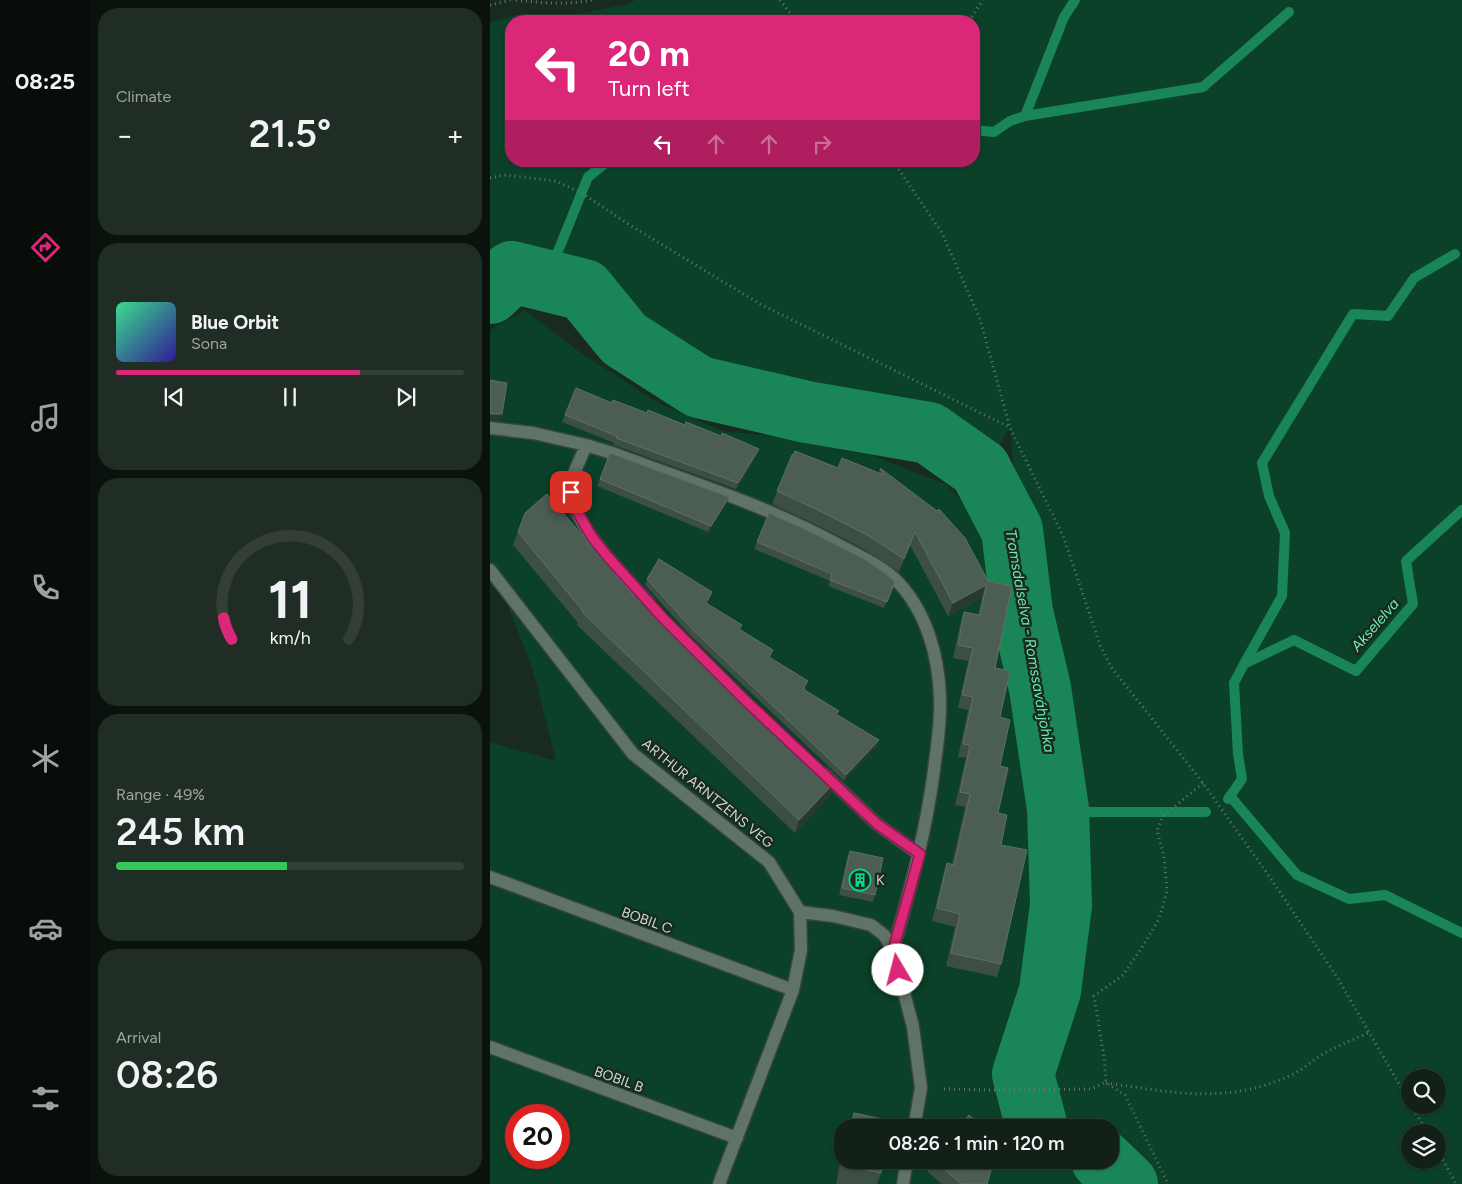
<!DOCTYPE html>
<meta charset="utf-8">
<style>
body{margin:0;font-family:Figtree,sans-serif;background:#202d25;color:#f1f3f6;height:100vh;display:flex;flex-direction:column;font-size:19px;white-space:nowrap}
*{box-sizing:border-box;margin:0}
p{font-size:16px;color:#9da3a2}
.icon{flex:none;width:28px;height:28px;fill:none;stroke:currentColor;stroke-width:2;stroke-linecap:round;stroke-linejoin:round}
.map{position:relative;flex:1;overflow:hidden}
.details{display:flex;flex-direction:column;gap:8px;padding:8px;background:#0a120d;width:400px}
.details>*{flex:none}
.top-card{position:absolute;left:15px;top:15px;width:475px;height:152px;border-radius:20px;box-shadow:0 1px 4px #0004,0 0 0 1px #323e37;background:#db2777;color:#fff;overflow:hidden}
.controls{position:absolute;left:911px;top:1069px;display:grid;gap:10px}
.controls a{display:grid;place-items:center;width:45px;height:45px;border-radius:50%;background:#132018;box-shadow:0 1px 4px #0004,0 0 0 1px #323e37;font-size:25px}
.speed{position:absolute;left:15px;top:1104px;display:flex;gap:10px;font-size:25px;font-weight:700;text-align:center}
.speed>*{display:grid;place-content:center;width:65px;height:65px;border-radius:50%;background:#132018;box-shadow:0 1px 4px #0004,0 0 0 1px #323e37;line-height:1}
.speed .limit{border:8px solid #d22;background:#fff;color:#111}
.pin{position:absolute;display:grid;place-items:center;width:42px;height:42px;color:#fff;margin:-21px;border-radius:10px;box-shadow:0 2px 8px #0006}
.me{position:absolute;width:55px;margin:-28px;rotate:352deg;stroke-linejoin:round;filter:drop-shadow(0 0 4px #0008)}
.turn{display:flex;align-items:center;gap:18px;height:105px;padding:0 20px;font-size:22px}
.turn .icon{width:65px;height:65px;stroke-width:2.5}
.turn b{display:block;font-size:35px;line-height:42px}
.lanes{display:flex;align-items:center;height:48px;padding:0 20px;background:#0003;justify-content:center;gap:25px;direction:ltr}
.lanes .off{opacity:.35}
.big{font-size:38px;font-weight:600;line-height:1.1}
.details .card{flex:1;display:flex;flex-direction:column;justify-content:center;gap:8px;min-width:0;padding:0 18px;border-radius:20px;background:#202d25}
.details .dial{align-items:center;gap:0}
.dial svg{height:130px;overflow:visible;fill:none;stroke:#323e37;stroke-width:7;stroke-linecap:round;text-anchor:middle}
.dial text{fill:#f1f3f6;stroke:none}
.song{display:flex;align-items:center;gap:15px}
.cover{width:60px;height:60px;border-radius:8px;background:linear-gradient(135deg,hsl(150 70% 55%),hsl(250 70% 35%))}
.played{height:5px;border-radius:2px;background:linear-gradient(90deg,#db2777 70%,#323e37 70%)}
.keys{display:flex;justify-content:space-around;direction:ltr}
.heat{display:flex;justify-content:space-between;align-items:center;font-size:28px;direction:ltr}
.charge{height:8px;border-radius:4px;background:linear-gradient(90deg,#34c759 49%,#323e37 0)}
.trip{position:absolute;left:344px;top:1119px;width:285px;height:50px;border-radius:20px;background:#132018;box-shadow:0 1px 4px #0004,0 0 0 1px #323e37;font-weight:600;line-height:50px;text-align:center}
main{display:flex;flex:1;min-height:0}
.tabs{display:flex;flex-direction:column;width:90px;justify-content:space-around;align-items:center;background:#080d0a;color:#9da3a2}
.tabs .icon{width:35px;height:35px}
.tabs .current{color:#db2777}
.tabs b{font-size:22px;color:#f1f3f6}
.map>svg:first-child{display:block}
</style>
<main>
<nav class="tabs">
<b>08:25</b>
<svg class="icon current" aria-label="directions" viewBox="0 0 24 24"><path d="M12 3l9 9-9 9-9-9zM9 14v-3h6M13 9l2 2-2 2"/></svg>
<svg class="icon" aria-label="music" viewBox="0 0 24 24"><path d="M9 18V5l10-2v13"/><circle cx="6" cy="18" r="3"/><circle cx="16" cy="16" r="3"/></svg>
<svg class="icon" aria-label="phone" viewBox="0 0 24 24"><path d="M5 4h4l2 5-3 2q2 4 5 5l2-3 5 2v4C11 20 4 13 5 4z"/></svg>
<svg class="icon" aria-label="climate" viewBox="0 0 24 24"><path d="M12 3v18M4 7l16 10M4 17L20 7"/></svg>
<svg class="icon" aria-label="car" viewBox="0 0 24 24"><path d="M5 17H2v-5l4-1 3-4h7l3 4 3 1v5h-3M9 17h6M6 11h13"/><circle cx="7" cy="17" r="2"/><circle cx="17" cy="17" r="2"/></svg>
<svg class="icon" aria-label="filters" viewBox="0 0 24 24"><path d="M4 7h16M4 17h16"/><circle cx="9" cy="7" r="2"/><circle cx="15" cy="17" r="2"/></svg>
</nav>
<section class="details">
<div class="card"><p>Climate</p>
<div class="heat"><a>−</a><b class="big">21.5°</b><a>+</a></div>
</div>
<div class="card">
<div class="song"><i class="cover"></i><div><b>Blue Orbit</b><p>Sona</p></div></div>
<div class="played"></div>
<div class="keys"><svg class="icon" aria-label="previous" viewBox="0 0 24 24"><path d="M18 5L8 12l10 7zM5 5v14"/></svg><svg class="icon" aria-label="pause" viewBox="0 0 24 24"><path d="M8 5v14M16 5v14"/></svg><svg class="icon" aria-label="next" viewBox="0 0 24 24"><path d="M6 5l10 7-10 7zM19 5v14"/></svg></div>
</div>
<div class="card dial"><svg viewBox="0 0 100 80">
<path d="M14 69A42 42 0 1 1 86 69"/>
<path d="M14 69A42 42 0 0 1 9 56" stroke="#db2777"/>
<text x="50" y="56" font-size="32" font-weight="700">11</text>
<text x="50" y="72" font-size="11">km/h</text>
</svg></div>
<div class="card"><p>Range · 49%</p><b class="big">245 km</b><div class="charge"></div></div>
<div class="card"><p>Arrival</p><b class="big">08:26</b></div>
</section>
<div class="map">
<svg width="972" height="1184" viewBox="0 0 972 1184">
<rect width="100%" height="100%" fill="#192a20"/>
<path fill="#0a4128" fill-rule="evenodd" d="M145,0H972V1184H0V742L66,761L42,667L0,561V330L35,310L91,353L172,405L233,431L323,441L354,451L382,455L457,485L484,516L509,557L518,601L521,648L532,687L548,767L554,823L532,1006L581,1005L591,918L595,836L561,678L557,599L542,519L524,472L520,428L495,468L440,430L321,407L209,383L135,337L94,287L20,266L0,286V22L26,15H83L138,4ZM21,21H484V161H21ZM920,1078H948V1105H920ZM26,1115H69V1158H26ZM352,1128H620V1160H352ZM920,1132H948V1160H920Z"/>
<g fill="none" stroke-linecap="round" stroke-linejoin="round">
<path stroke="#1a8657" stroke-width="10" d="M535,116L574,17L585,0
M484,130L504,132L520,121L535,116L713,87L799,12
M56,281L98,177L118,161
M754,664L792,596L795,533L779,496L772,463L863,314L898,316L924,278L965,254
M740,796L807,875L859,899L895,895L972,933
M567,799L588,812H716
M738,799L752,779L748,754L744,683L754,664L804,640L866,671L923,604L916,561L972,510"/>
<path stroke="#1a8657" stroke-width="62" d="M0,293L22,272L94,290L134,339L209,387L317,412L439,433L490,469L522,530L532,612L550,688L568,809L571,905L560,991L533,1074L547,1128
M612,1160L637,1184"/>
<g stroke="#38453e" stroke-width="15">
<path id="service" d="M0,428L43,433L96,445
M0,570L143,754L279,862L310,912L311,950L303,990L229,1184
M159,603C136,578 80,523 81,489C81,475 91,459 96,445L122,453C199,481 277,506 349,545C368,555 388,564 404,578C436,609 449,656 450,699C451,723 447,746 444,770C436,832 420,890 403,950
M334,774L387,824L429,854
M0,877L303,990
M310,912L343,916L381,925L394,935L403,950L423,1027L431,1088L424,1128
M0,1047L247,1138
M413,1184L417,1160"/>
</g>
<path stroke="#69776f" stroke-width="3" stroke-dasharray="1 4" stroke-linecap="butt" d="M26,0C52,3 77,5 103,0
M290,0L306,21
M0,5L21,0
M479,21L493,0
M403,161L452,233L490,319L520,428L574,538L610,645L621,667L713,783L781,879L847,977L920,1103
M0,178L14,175L66,181L93,194L143,227L270,304L519,427
M616,1083C681,1092 736,1105 799,1076C812,1071 822,1060 835,1053C849,1045 865,1039 880,1032
M618,1084L635,1095L678,1184
M454,1089L503,1090L601,1089L616,1082L614,1057L604,996L633,975L651,949L669,919L677,891L674,856L667,830L673,816L713,783
M921,1105L937,1132
M948,1151L966,1184"/>
<use href="#service" stroke="#607368" stroke-width="12"/>
</g>
<path fill="#3d4e45" d="M86,388L122,403L231,436L269,449L267,455L246,489L124,445V443L72,422Z
M120,453L239,497L237,503L218,532L107,486Z
M348,468L389,473L390,468L498,581L510,717V766L508,813L511,845V964L507,977L456,966L465,927L442,921L453,876L457,863L462,864L475,807L465,805L476,758L468,757L478,710L468,708L478,661L463,658L470,625L474,612L488,615L492,598L458,616L420,545L409,572L374,549L325,524L282,504L287,491Z
M279,513L405,582L394,608L338,586L340,581L264,549Z
M28,532L144,596L193,634L347,780L342,793L305,833L87,625L88,623L23,545Z
M157,579L222,592L217,603L250,629L280,658L316,688L315,690L347,715L389,740L386,747L354,781L200,635L155,585Z
M360,851L385,895L383,902L349,895L357,858Z
M364,1113L400,1128H358Z
M352,1152V1160H394L391,1173L387,1184H346Z
M440,1160H504L497,1184H452L437,1171Z"/>
<path fill="#283a30" d="M0,414H12L9,421H0Z
M269,449L267,455L246,489L248,483Z
M239,497L237,503L218,532L221,526Z
M496,585L492,598L458,616L463,603Z
M222,592L220,599L213,609L216,603Z
M389,740L386,747L354,781L356,775Z
M347,780L342,793L305,833L309,820Z"/>
<path fill="#4c5d54" stroke="#607067" d="M0,380L17,383L12,414H0Z
M86,388L122,403L123,400L157,413L158,410L195,425L196,422L231,436L232,433L269,449L248,483L126,438L127,436L75,415Z
M305,451L348,468L352,458L394,475L390,468L447,511L449,509L475,538L498,581L522,586L505,668L520,671L510,717L520,720L510,766L518,768L508,813L517,815L511,845L537,850L511,964L461,953L470,914L447,908L457,863L464,865L480,794L470,792L480,745L473,744L483,697L472,695L483,648L468,645L474,612L490,615L496,585L463,603L425,532L414,559L379,536L330,511L287,491L302,455H303Z
M120,453L239,497L221,526L110,479Z
M57,494L144,596L150,587L193,634L347,780L309,820L92,612L93,611L28,532L35,513Z
M279,513L321,532L376,560L395,573L405,582L397,602L340,580L342,574L267,542Z
M169,559L222,592L216,603L252,625L249,629L283,650L279,657L318,681L313,689L349,711L346,714L389,740L356,775L202,629L157,579Z
M360,851L393,858L385,895L352,888Z
M364,1113L402,1121L400,1128H361Z
M479,1115L493,1128H468Z
M354,1160H394L391,1173L353,1165Z
M444,1160H504L497,1184H471Z"/>
<g fill="none" stroke-linecap="round" stroke-linejoin="round">
<g stroke="#8e194d" stroke-width="12">
<path id="route" d="M81,492L84,506L102,537L118,557L173,618L255,700L387,824L430,854L403,950L408,970"/>
</g>
<use href="#route" stroke="#db2777" stroke-width="9"/>
</g>
<defs>
<g id="building-ring" transform="scale(1.125)"><circle r="9.5" fill="#192a20" stroke="#01d98b" stroke-width="1.5"/><path d="M-4-6H4V6H1V3H-1V6H-4ZM-2.5-4.3h1.7v1.8h-1.7ZM.8-4.3h1.7v1.8H.8ZM-2.5-1h1.7V.8h-1.7ZM.8-1h1.7V.8H.8Z" fill="#01d98b"/></g>
</defs>
<g fill-rule="evenodd">
<use href="#building-ring" x="370" y="880"/>
</g>
<g text-anchor="middle" stroke-width="5" stroke-linejoin="round" paint-order="stroke">
<g font-size="14" fill="#cdd8d1" stroke="#192a20">
<text transform="translate(218 793) rotate(39)" y="5">ARTHUR ARNTZENS VEG</text>
<text transform="translate(157 920) rotate(20)" y="5">BOBIL C</text>
<text transform="translate(129 1079) rotate(20)" y="5">BOBIL B</text>
</g>
<g font-size="14" fill="#cdd8d1" stroke="#192a20" text-anchor="start">
<text x="386" y="885">K</text>
</g>
<g font-size="15" font-style="italic" fill="#6becab" stroke="#192a20">
<text transform="translate(885 625) rotate(-49)" y="5">Akselelva</text>
<text transform="translate(540 641) rotate(80)" y="5">Tromsdalselva - Romssaváhjohka</text>
</g>
</g>
</svg>
<div class="controls">
<a><svg class="icon" aria-label="search" viewBox="0 0 24 24"><circle cx="10" cy="10" r="6"/><path d="M15 15l6 6"/></svg></a>
<a><svg class="icon" aria-label="layers" viewBox="0 0 24 24"><path d="M12 4l9 5-9 5-9-5zM3 14l9 5 9-5"/></svg></a>
</div>
<div class="speed"><div class="limit">20</div></div>
<div class="pin" style="left:81px;top:492px;background:#d93025"><svg class="icon" aria-label="arrive" viewBox="0 0 24 24"><path d="M6 21V4h12l-3 4 3 4H6"/></svg></div>
<svg class="me" style="left:408px;top:970px" viewBox="-20 -20 40 40"><circle r="19" fill="#fff"/><path d="M0-13L10 11 0 6-10 11z" fill="#db2777"/></svg>
<div class="trip">08:26 · 1 min · 120 m</div>
<div class="top-card">
<div class="turn"><svg class="icon" aria-label="left" viewBox="0 0 24 24"><path d="M17 20v-9H6M10 6l-5 5 5 5"/></svg><div><b>20 m</b>Turn left</div></div>
<div class="lanes"><svg class="icon" aria-label="left" viewBox="0 0 24 24"><path d="M17 20v-9H6M10 6l-5 5 5 5"/></svg><svg class="icon off" aria-label="ahead" viewBox="0 0 24 24"><path d="M12 20V5M6 11l6-6 6 6"/></svg><svg class="icon off" aria-label="ahead" viewBox="0 0 24 24"><path d="M12 20V5M6 11l6-6 6 6"/></svg><svg class="icon off" aria-label="right" viewBox="0 0 24 24"><path d="M7 20v-9h11M14 6l5 5-5 5"/></svg></div>
</div>
</div>
</main>
